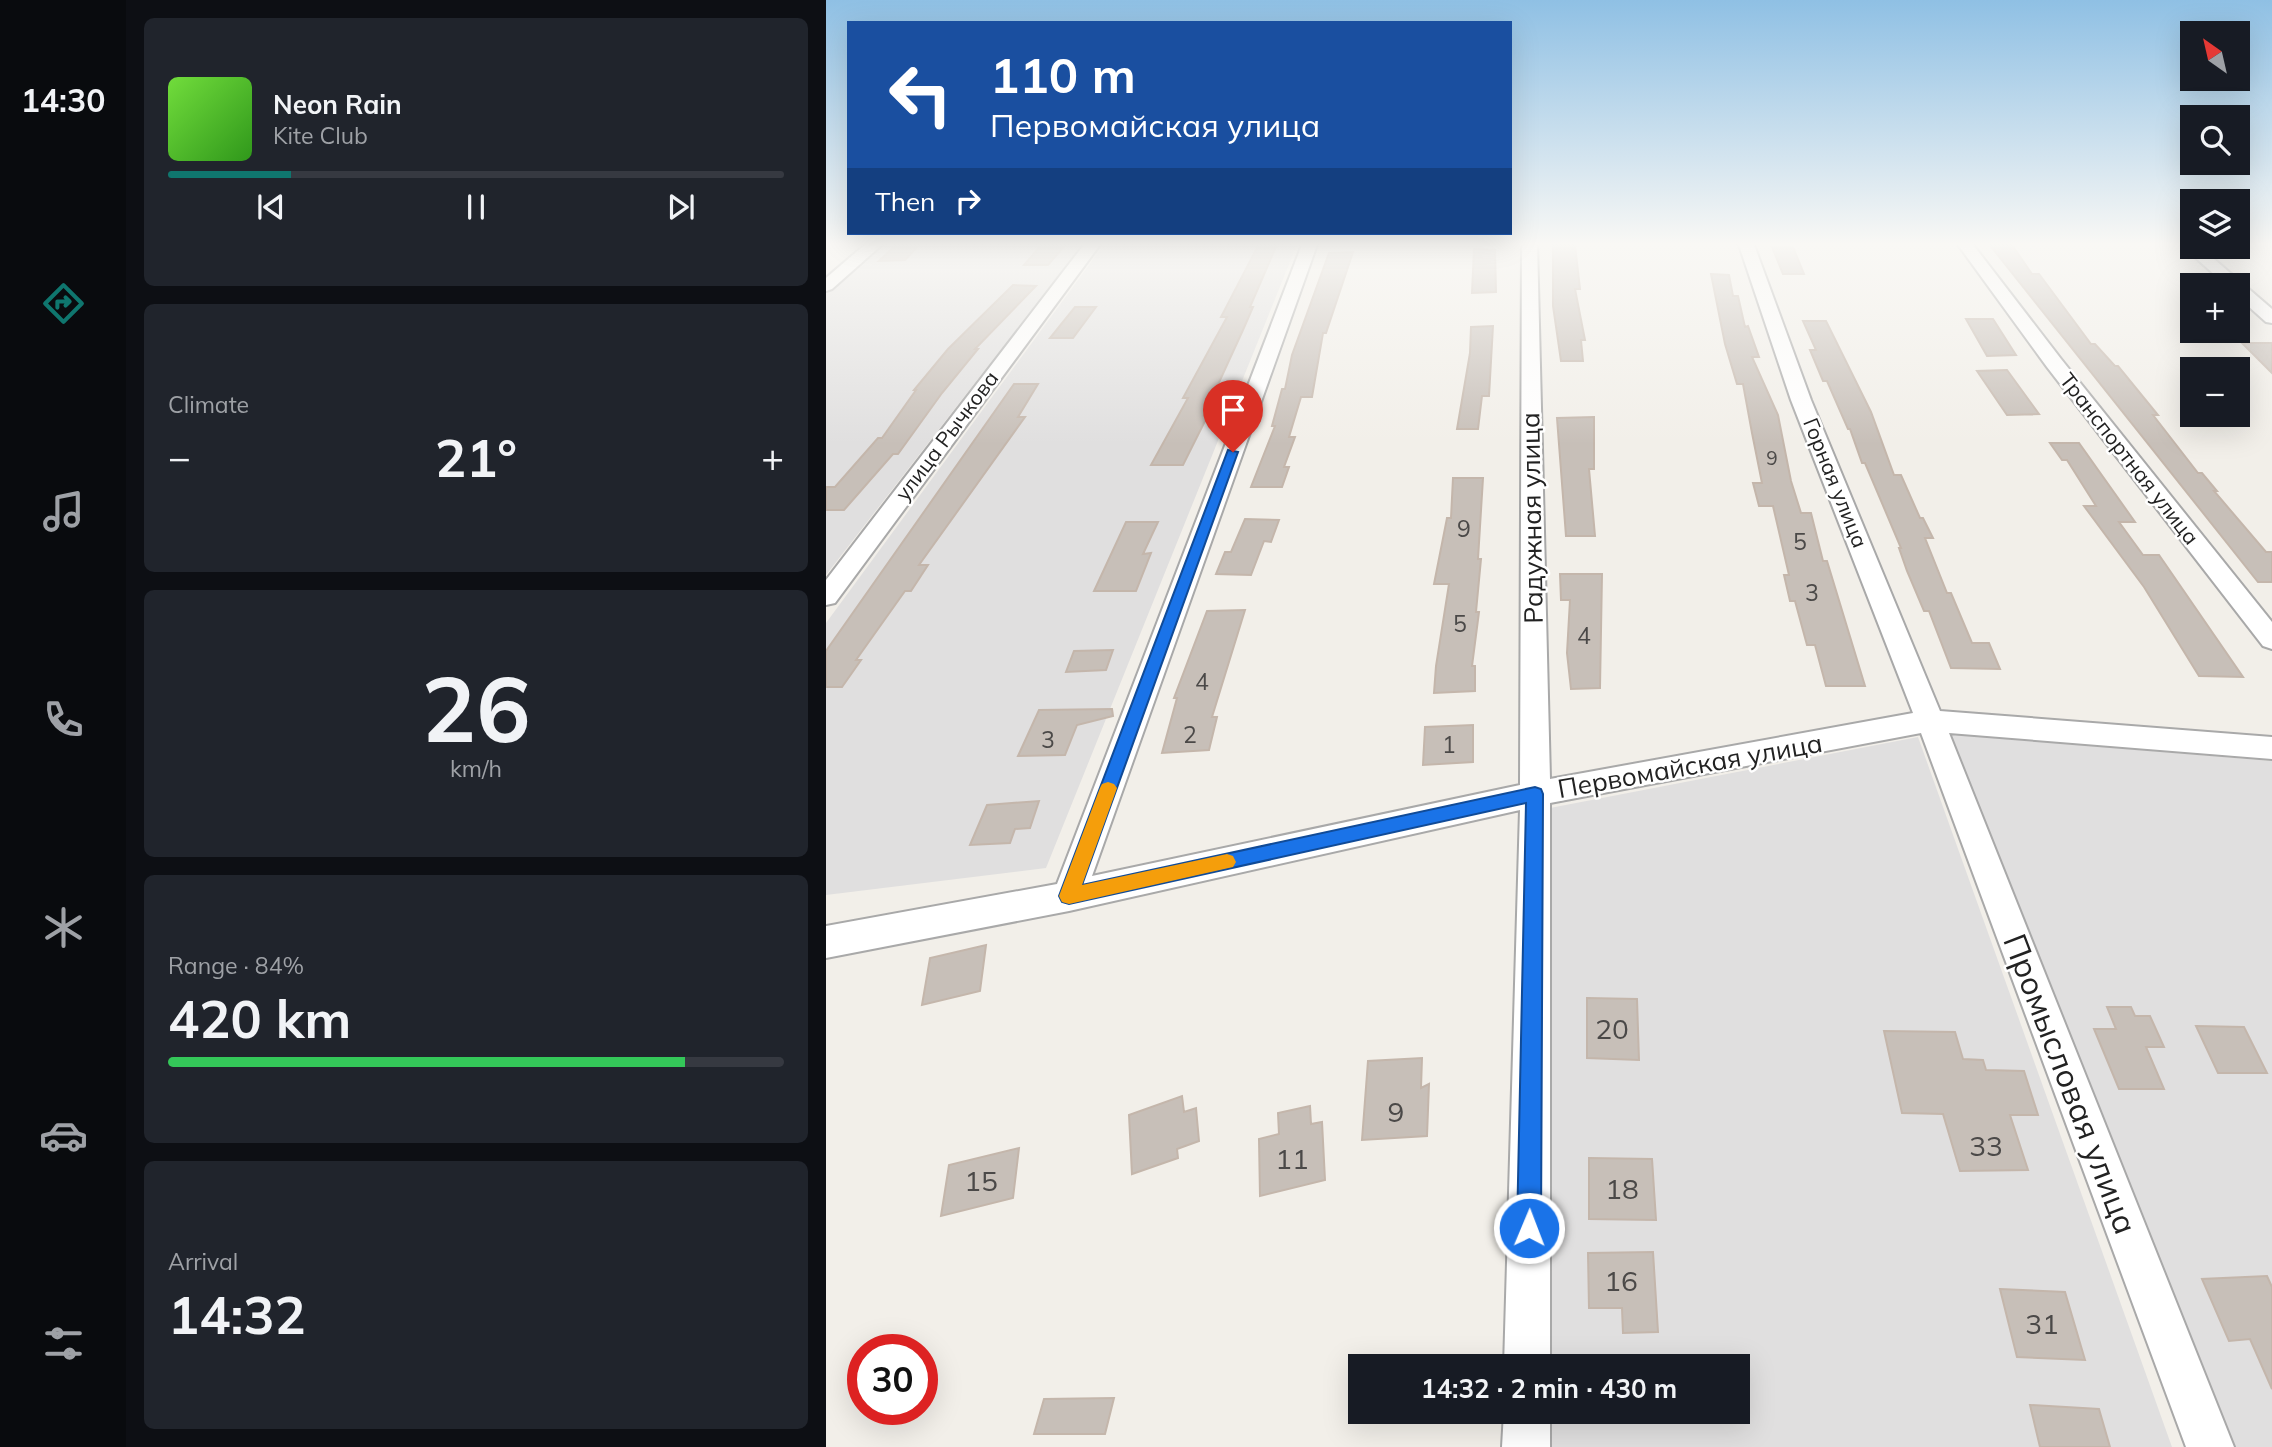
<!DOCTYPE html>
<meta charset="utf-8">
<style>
body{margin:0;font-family:Mulish,sans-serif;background:#20242c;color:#f1f3f6;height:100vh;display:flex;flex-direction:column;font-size:26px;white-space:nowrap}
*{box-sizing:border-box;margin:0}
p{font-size:23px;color:#9ea1a6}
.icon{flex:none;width:38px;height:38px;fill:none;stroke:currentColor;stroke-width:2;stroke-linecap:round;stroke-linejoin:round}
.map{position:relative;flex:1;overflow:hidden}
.sheet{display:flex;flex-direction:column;gap:18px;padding:18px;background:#0d0f14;width:700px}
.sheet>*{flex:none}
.guide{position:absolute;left:21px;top:21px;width:665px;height:214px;border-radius:0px;box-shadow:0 7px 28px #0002;background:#1a4fa0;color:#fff;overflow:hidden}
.needle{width:46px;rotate:326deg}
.fabs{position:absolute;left:1354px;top:21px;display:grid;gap:14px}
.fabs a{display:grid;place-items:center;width:70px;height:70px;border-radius:0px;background:#171b24;box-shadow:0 7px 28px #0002;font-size:35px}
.speed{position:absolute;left:21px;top:1334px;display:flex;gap:14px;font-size:35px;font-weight:700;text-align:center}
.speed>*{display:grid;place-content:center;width:91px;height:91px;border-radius:50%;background:#171b24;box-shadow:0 7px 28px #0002;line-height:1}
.speed .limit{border:10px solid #d22;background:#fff;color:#111}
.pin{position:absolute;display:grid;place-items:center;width:60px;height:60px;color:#fff;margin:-72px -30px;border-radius:50% 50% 50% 0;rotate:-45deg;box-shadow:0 0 7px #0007}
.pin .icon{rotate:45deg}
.me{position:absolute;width:77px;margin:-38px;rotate:1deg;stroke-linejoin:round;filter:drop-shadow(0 0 5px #0008)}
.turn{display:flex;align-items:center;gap:24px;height:147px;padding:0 28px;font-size:32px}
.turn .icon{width:91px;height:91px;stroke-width:2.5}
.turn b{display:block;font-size:49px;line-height:60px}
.then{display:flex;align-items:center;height:66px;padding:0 28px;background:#0003;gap:14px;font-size:26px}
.big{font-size:52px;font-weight:700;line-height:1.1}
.sheet .card{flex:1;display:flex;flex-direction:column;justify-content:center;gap:10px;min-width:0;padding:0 24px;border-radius:10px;background:#20242c}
.sheet .dial{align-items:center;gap:0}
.dial b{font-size:91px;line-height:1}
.song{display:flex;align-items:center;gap:21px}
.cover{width:84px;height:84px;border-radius:10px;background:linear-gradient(135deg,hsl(100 70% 55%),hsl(110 70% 35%))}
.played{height:7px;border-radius:4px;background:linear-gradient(90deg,#0f766e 20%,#363941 20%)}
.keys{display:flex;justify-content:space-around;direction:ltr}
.heat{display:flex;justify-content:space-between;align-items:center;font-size:38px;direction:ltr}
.charge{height:10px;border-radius:5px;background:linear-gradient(90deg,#34c759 84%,#363941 0)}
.trip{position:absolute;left:522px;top:1354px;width:402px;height:70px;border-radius:0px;background:#171b24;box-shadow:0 7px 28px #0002;font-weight:700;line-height:70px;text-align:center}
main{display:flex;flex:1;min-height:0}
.tab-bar{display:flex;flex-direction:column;width:126px;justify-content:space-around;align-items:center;background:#090b0e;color:#9ea1a6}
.tab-bar .icon{width:49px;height:49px}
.tab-bar .on{color:#0f766e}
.tab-bar b{font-size:32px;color:#f1f3f6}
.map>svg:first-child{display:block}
</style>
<main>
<nav class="tab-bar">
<b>14:30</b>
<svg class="icon on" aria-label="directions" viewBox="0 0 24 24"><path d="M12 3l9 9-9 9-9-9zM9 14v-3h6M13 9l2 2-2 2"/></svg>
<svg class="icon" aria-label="music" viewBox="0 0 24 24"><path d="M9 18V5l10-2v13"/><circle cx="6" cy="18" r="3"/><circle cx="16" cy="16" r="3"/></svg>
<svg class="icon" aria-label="phone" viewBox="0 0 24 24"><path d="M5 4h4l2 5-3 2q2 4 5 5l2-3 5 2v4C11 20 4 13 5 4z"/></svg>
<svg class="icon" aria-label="climate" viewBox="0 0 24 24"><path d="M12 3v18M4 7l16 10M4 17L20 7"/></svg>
<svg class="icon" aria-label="car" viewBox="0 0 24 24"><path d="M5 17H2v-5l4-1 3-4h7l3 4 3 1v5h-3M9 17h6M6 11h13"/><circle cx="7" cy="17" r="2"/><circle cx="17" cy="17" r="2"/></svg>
<svg class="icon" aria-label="filters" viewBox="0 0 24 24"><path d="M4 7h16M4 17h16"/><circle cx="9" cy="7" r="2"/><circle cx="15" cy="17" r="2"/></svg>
</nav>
<section class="sheet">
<div class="card">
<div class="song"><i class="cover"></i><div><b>Neon Rain</b><p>Kite Club</p></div></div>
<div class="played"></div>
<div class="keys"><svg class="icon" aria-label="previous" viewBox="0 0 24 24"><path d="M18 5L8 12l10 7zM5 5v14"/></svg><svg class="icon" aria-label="pause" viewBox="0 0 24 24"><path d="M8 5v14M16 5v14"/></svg><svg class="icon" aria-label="next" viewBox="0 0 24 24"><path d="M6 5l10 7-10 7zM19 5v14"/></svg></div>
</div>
<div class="card"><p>Climate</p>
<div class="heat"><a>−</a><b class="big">21°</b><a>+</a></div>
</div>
<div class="card dial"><b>26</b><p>km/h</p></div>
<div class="card"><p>Range · 84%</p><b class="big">420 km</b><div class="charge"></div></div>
<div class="card"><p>Arrival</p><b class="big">14:32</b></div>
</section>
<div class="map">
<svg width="1446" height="1447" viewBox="0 0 1446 1447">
<rect width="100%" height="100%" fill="#f2efe9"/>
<path fill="#e0dfdf" d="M58,242H258L0,575V292Z
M280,242H472L220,868L0,895V623Z
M1121,734L1446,761V1447H1405Z
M1092,737L1346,1447H722V1412H912V1367H722L724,808Z"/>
<path fill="#c7bfb8" stroke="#c4b6ab" stroke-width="2" d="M73,242H96L79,260L53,261Z
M218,242H242L222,265H198Z
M434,242H452L424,307H427L417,330L378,415H382L357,465H325L362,398H357L401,317H395Z
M1163,244L1186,245L1206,274H1213L1265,344H1269L1289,366H1292L1332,415H1327L1372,473H1376L1391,491H1388L1440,552H1446V582H1432Z
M727,245H749L754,289H749L759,340H755L757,361H735L727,306Z
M946,247H967L978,274H957Z
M648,249L669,250L670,292L646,293Z
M527,252L500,333H497L486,397H475L463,437H469L458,467H463L456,487H425L449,426H446L456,389H459L466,355L503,253Z
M885,274L903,275L907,296H912L919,327L922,326L933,357H926L952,415L965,481L975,513H985L997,561H1001L1039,686H1000L989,645H981L969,601H964L958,575H963L947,506H933L927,483H936L926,433L917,384H911L899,344Z
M187,285L210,286L149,349H152L116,393L72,454H67L18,510H0V487H9L52,438H56L90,390H88L122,349Z
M249,307H270L247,338H224Z
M1140,319H1167L1190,355L1161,356Z
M977,321H1000L1045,412L1068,475H1075L1094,518H1097L1107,538H1099L1121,593H1125L1146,643H1163L1174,669L1125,668L1103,611H1098L1081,571L1073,548H1075L1039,463H1036L1024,429H1022L1001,381H997L984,350H990Z
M667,326L663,396H656L652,429H631L644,353L645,327Z
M1416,343H1446V373Z
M1181,370L1213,414L1181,415L1151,371Z
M188,384H212L192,417H199L93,565H102L85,591H79L30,660H35L16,687H0V651Z
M768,417V469H763L769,536H740L731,418Z
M1224,443H1253L1309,522H1293L1317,555H1333L1417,677L1373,676L1318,587L1258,506H1270L1241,460H1236Z
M627,478H657L652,559H655L650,612H653L646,666H649V691L608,693L610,666L623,584H608L621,518H625Z
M419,519L453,520L445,542L438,541L425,575L390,574L399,552H405Z
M300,522H332L317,554L325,553L310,591H268Z
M734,574H776L774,688L745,689L741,653L744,600H735Z
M419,610L386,717H391L383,750L336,753L351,698H348L381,611Z
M287,650L280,670L240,672L248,651Z
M286,709L287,716L251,725L239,755L192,756L213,710Z
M647,725V762L597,765L599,727Z
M213,801L204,828L189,829L184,843L144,845L161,805Z
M160,945L154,991L96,1005L104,958Z
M761,998L811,999L813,1060L761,1058Z
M1281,1007H1305L1309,1016H1324L1338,1047H1320L1338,1089H1293L1268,1029H1290Z
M1370,1026L1418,1027L1441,1073H1392Z
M1058,1031L1129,1032L1137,1059L1157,1060L1160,1070L1198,1071L1212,1115H1184L1202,1170L1134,1171L1117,1114L1076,1113Z
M596,1058L595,1088L603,1084L601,1136L536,1140L542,1061Z
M356,1096L358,1112L370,1108L373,1141L351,1149L352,1158L306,1174L303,1115Z
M484,1106L485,1124L496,1122L499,1180L434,1196L433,1139L453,1134L452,1113Z
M193,1148L187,1198L115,1216L123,1165Z
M763,1158L826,1159L830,1220L763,1219Z
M827,1252L832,1332L797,1333L796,1308H763L762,1253Z
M1441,1276L1446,1287V1389L1424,1339L1403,1341L1376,1279Z
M1174,1289L1239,1292L1259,1360L1191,1357Z
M288,1398L279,1434H208L218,1399Z
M1204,1405L1273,1409L1284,1447H1214Z"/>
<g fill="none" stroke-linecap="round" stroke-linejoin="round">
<g stroke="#a9a9a9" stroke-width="4">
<path id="minor" d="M42,242H59L6,289L0,291V278Z
M260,242H276L9,603L0,605V580Z
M477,242H492L266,876L694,785L696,242H711L724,779L1087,713L965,400L912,242H927L985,400L1114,711L1446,737V759L1123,733L1408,1447H1360L1095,733L724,803V1367H678L694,810L243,911L0,958V926L231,884Z
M1130,242H1145L1235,359L1446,622V649L1437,646L1221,367Z
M1352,242H1367V247H1374L1446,309V323L1440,322L1412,297V285H1400Z
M678,1412H724V1447H676Z"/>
</g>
<use href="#minor" fill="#fff" fill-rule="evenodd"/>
</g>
<linearGradient id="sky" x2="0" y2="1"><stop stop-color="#8fc0e4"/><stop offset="0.55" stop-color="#f9f8f5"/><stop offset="1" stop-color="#f9f8f5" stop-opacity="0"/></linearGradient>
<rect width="1446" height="444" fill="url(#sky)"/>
<path fill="#1a73e8" stroke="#114b97" stroke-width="2" d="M402,450L412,452L256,885L709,787L715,789L717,794L715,1228L711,1237L703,1240L695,1237L691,1228L700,803L243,904L236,902L233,896Z"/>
<path fill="#f59e0b" d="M282,782L288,784L291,788L256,885L401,854L407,856L410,862L407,867L243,904L236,902L233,896L274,788L276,784Z"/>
<g text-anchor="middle" stroke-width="5" stroke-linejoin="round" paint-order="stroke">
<g font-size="19" fill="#4b4948">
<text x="946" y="465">9</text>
</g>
<g font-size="21" fill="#222" stroke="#fff">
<text transform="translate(121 436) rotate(-53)" y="7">улица Рычкова</text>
<text transform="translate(1303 459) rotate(52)" y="7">Транспортная улица</text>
<text transform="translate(1009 483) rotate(68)" y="7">Горная улица</text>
</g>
<g font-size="23" fill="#4b4948">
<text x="638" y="537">9</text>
<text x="974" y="550">5</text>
<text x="986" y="601">3</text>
<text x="634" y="632">5</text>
<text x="758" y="644">4</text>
<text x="376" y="690">4</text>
<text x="364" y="743">2</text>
<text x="222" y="748">3</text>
<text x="623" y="753">1</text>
</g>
<g font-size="26" fill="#222" stroke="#fff">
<text transform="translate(706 518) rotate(-91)" y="9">Радужная улица</text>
<text transform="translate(864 766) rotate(-10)" y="9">Первомайская улица</text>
</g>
<g font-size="28" fill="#4b4948">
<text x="786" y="1039">20</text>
<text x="570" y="1122">9</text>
<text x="1160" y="1156">33</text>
<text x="466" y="1169">11</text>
<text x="155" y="1191">15</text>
<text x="796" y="1199">18</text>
<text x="795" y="1291">16</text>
<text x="1216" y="1334">31</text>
</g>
<g font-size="32" fill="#222" stroke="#fff">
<text transform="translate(1244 1084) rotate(69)" y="11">Промысловая улица</text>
</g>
</g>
</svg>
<div class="fabs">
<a><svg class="needle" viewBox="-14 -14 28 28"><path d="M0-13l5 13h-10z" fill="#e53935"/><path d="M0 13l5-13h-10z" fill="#9ea1a6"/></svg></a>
<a><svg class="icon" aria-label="search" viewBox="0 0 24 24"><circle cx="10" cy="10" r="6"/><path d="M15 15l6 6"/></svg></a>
<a><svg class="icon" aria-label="layers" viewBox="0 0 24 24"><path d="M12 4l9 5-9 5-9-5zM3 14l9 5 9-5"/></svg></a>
<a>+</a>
<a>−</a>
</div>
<div class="speed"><div class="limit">30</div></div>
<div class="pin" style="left:407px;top:452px;background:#d93025"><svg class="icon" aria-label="arrive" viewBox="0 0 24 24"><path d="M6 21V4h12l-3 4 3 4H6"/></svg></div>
<svg class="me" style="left:703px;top:1228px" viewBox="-20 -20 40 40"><circle r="17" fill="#1a73e8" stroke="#fff" stroke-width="3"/><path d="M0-11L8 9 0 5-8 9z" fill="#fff"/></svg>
<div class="trip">14:32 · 2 min · 430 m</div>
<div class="guide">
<div class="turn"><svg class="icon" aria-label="left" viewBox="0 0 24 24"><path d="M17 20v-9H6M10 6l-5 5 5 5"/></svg><div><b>110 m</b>Первомайская улица</div></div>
<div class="then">Then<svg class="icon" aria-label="right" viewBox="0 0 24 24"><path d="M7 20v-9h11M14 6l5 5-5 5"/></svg></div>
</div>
</div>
</main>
